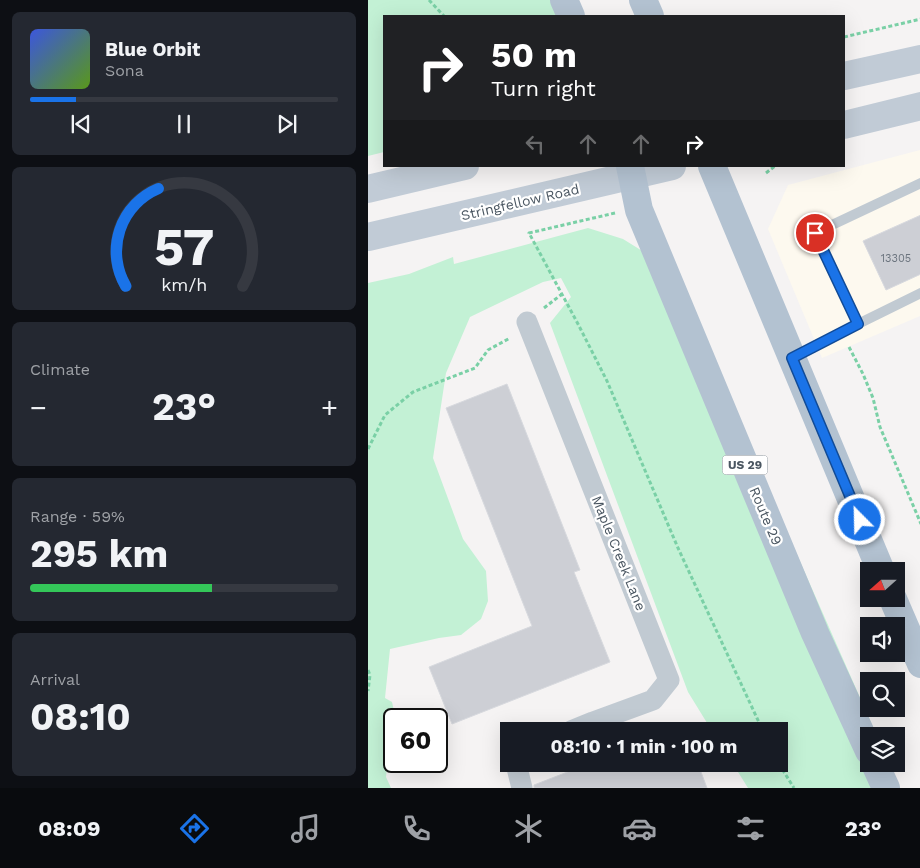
<!DOCTYPE html>
<meta charset="utf-8">
<style>
body{margin:0;font-family:"Work Sans",sans-serif;background:#242831;color:#f1f3f6;height:100vh;display:flex;flex-direction:column;font-size:19px;white-space:nowrap}
*{box-sizing:border-box;margin:0}
p{font-size:16px;color:#9ea1a6}
.icon{flex:none;width:28px;height:28px;fill:none;stroke:currentColor;stroke-width:2;stroke-linecap:round;stroke-linejoin:round}
.map{position:relative;flex:1;overflow:hidden}
.drawer{display:flex;flex-direction:column;gap:12px;padding:12px;background:#0d0f14;width:368px}
.drawer>*{flex:none}
.guide{position:absolute;left:15px;top:15px;width:462px;height:152px;border-radius:0px;box-shadow:0 5px 20px #0002;background:#202124;color:#fff;overflow:hidden}
.needle{width:32px;rotate:249deg}
.controls{position:absolute;left:492px;top:562px;display:grid;gap:10px}
.controls a{display:grid;place-items:center;width:45px;height:45px;border-radius:0px;background:#171b24;box-shadow:0 5px 20px #0002;font-size:25px}
.speed{position:absolute;left:15px;top:708px;display:flex;gap:10px;font-size:25px;font-weight:700;text-align:center}
.speed>*{display:grid;place-content:center;width:65px;height:65px;border-radius:50%;background:#171b24;box-shadow:0 5px 20px #0002;line-height:1}
.speed .limit{border:2px solid #111;border-radius:8px;background:#fff;color:#111}
.pin{position:absolute;display:grid;place-items:center;width:42px;height:42px;color:#fff;margin:-21px;border:2px solid #fff;border-radius:50%;box-shadow:0 1px 5px #0007}
.me{position:absolute;width:55px;margin:-28px;rotate:337deg;stroke-linejoin:round;filter:drop-shadow(0 0 4px #0008)}
.turn{display:flex;align-items:center;gap:18px;height:105px;padding:0 25px;font-size:22px}
.turn .icon{width:65px;height:65px;stroke-width:2.5}
.turn b{display:block;font-size:35px;line-height:42px}
.lanes{display:flex;align-items:center;height:48px;padding:0 25px;background:#0003;justify-content:center;gap:25px;direction:ltr}
.lanes .off{opacity:.35}
.big{font-size:38px;font-weight:700;line-height:1.1}
.drawer .widget{flex:1;display:flex;flex-direction:column;justify-content:center;gap:8px;min-width:0;padding:0 18px;border-radius:8px;background:#242831}
.drawer .dial{align-items:center;gap:0}
.dial svg{height:130px;overflow:visible;fill:none;stroke:#363941;stroke-width:7;stroke-linecap:round;text-anchor:middle}
.dial text{fill:#f1f3f6;stroke:none}
.song{display:flex;align-items:center;gap:15px}
.cover{width:60px;height:60px;border-radius:8px;background:linear-gradient(135deg,hsl(230 70% 55%),hsl(90 70% 35%))}
.played{height:5px;border-radius:2px;background:linear-gradient(90deg,#1a73e8 15%,#363941 15%)}
.keys{display:flex;justify-content:space-around;direction:ltr}
.heat{display:flex;justify-content:space-between;align-items:center;font-size:28px;direction:ltr}
.charge{height:8px;border-radius:4px;background:linear-gradient(90deg,#34c759 59%,#363941 0)}
.trip{position:absolute;left:132px;top:722px;width:288px;height:50px;border-radius:0px;background:#171b24;box-shadow:0 5px 20px #0002;font-weight:700;line-height:50px;text-align:center}
.tabs{display:flex;height:80px;justify-content:space-around;align-items:center;background:#090b0e;color:#9ea1a6}
.tabs .icon{width:35px;height:35px}
.tabs .selected{color:#1a73e8}
.tabs b{font-size:22px;color:#f1f3f6}
main{display:flex;flex:1;min-height:0}
.map>svg:first-child{display:block}
</style>
<main>
<section class="drawer">
<div class="widget">
<div class="song"><i class="cover"></i><div><b>Blue Orbit</b><p>Sona</p></div></div>
<div class="played"></div>
<div class="keys"><svg class="icon" aria-label="previous" viewBox="0 0 24 24"><path d="M18 5L8 12l10 7zM5 5v14"/></svg><svg class="icon" aria-label="pause" viewBox="0 0 24 24"><path d="M8 5v14M16 5v14"/></svg><svg class="icon" aria-label="next" viewBox="0 0 24 24"><path d="M6 5l10 7-10 7zM19 5v14"/></svg></div>
</div>
<div class="widget dial"><svg viewBox="0 0 100 80">
<path d="M14 69A42 42 0 1 1 86 69"/>
<path d="M14 69A42 42 0 0 1 34 9" stroke="#1a73e8"/>
<text x="50" y="56" font-size="32" font-weight="700">57</text>
<text x="50" y="72" font-size="11">km/h</text>
</svg></div>
<div class="widget"><p>Climate</p>
<div class="heat"><a>−</a><b class="big">23°</b><a>+</a></div>
</div>
<div class="widget"><p>Range · 59%</p><b class="big">295 km</b><div class="charge"></div></div>
<div class="widget"><p>Arrival</p><b class="big">08:10</b></div>
</section>
<div class="map">
<svg width="553" height="788" viewBox="0 0 553 788">
<rect width="100%" height="100%" fill="#f5f3f3"/>
<path fill="#fdf9ef" d="M552,150V316L454,358L400,229L420,185Z"/>
<path fill="#c3f1d5" d="M0,0H185L192,16H16V152L0,156Z
M220,228L255,239L284,257L325,319L509,736H501L522,764L532,788H380L365,764H411V731H344L320,692L182,323L203,297L193,278L175,282L102,317L78,373L65,458L95,539L118,571L120,601L113,619L93,635L71,638L22,649L17,698L24,702L26,711L18,777L23,788H0V283L41,274L85,257L86,264Z"/>
<path fill="#cdcfd5" stroke="#d7d9de" d="M553,215V274L518,290L495,241Z
M139,384L212,570L206,572L242,662L84,724L61,667L164,626L78,408Z
M220,764H330L339,788H166V785Z"/>
<g fill="none" stroke-linecap="round" stroke-linejoin="round">
<path stroke="#7ad0a6" stroke-width="3" stroke-dasharray="4 2.5" stroke-linecap="butt" d="M61,0L76,16
M476,37L553,19
M398,173L407,166
M247,213L161,233L210,324L239,381L310,548L395,731
M176,308L194,294
M481,347L495,374L505,398L512,427L553,524
M0,449L17,415L45,392L107,368L120,350L142,338
M0,670L2,675L0,691
M411,764L426,788"/>
<path stroke="#c1cad2" stroke-width="10" d="M490,324L553,293
M425,358L490,324L447,233L553,183"/>
<path stroke="#c1cad2" stroke-width="21" d="M159,322L301,680L285,700L225,722L203,731
M148,764L154,788"/>
<path stroke="#c1cbd6" stroke-width="28" d="M476,76L553,59
M476,125L553,106
M0,189L97,166
M0,237L304,166"/>
<path stroke="#b3c2d1" stroke-width="28" d="M196,0L203,16
M275,0L282,16
M262,166L271,210L447,633L501,751
M344,166L513,571
M525,599L553,664
M507,764L518,788"/>
</g>
<g fill="none" stroke-linecap="round" stroke-linejoin="round">
<g stroke="#114b97" stroke-width="12">
<path id="route" d="M447,233L490,324L424,358L492,520"/>
</g>
<use href="#route" stroke="#1a73e8" stroke-width="9"/>
</g>
<g text-anchor="middle" stroke-width="4.5" stroke-linejoin="round" paint-order="stroke">
<g font-size="11" fill="#6b747e">
<text x="528" y="262">13305</text>
</g>
<rect fill="#fff" stroke="#808990" stroke-width="1" x="354.5" y="455.5" width="45" height="19" rx="4"/>
<g font-size="12" font-weight="bold" fill="#4a5661">
<text x="377" y="469">US 29</text>
</g>
<g font-size="14" fill="#4a5661" stroke="#fff">
<text transform="translate(152 202) rotate(-13)" y="5">Stringfellow Road</text>
<text transform="translate(398 516) rotate(67)" y="5">Route 29</text>
<text transform="translate(251 553) rotate(68)" y="5">Maple Creek Lane</text>
</g>
</g>
</svg>
<div class="controls">
<a><svg class="needle" viewBox="-14 -14 28 28"><path d="M0-13l5 13h-10z" fill="#e53935"/><path d="M0 13l5-13h-10z" fill="#9ea1a6"/></svg></a>
<a><svg class="icon" aria-label="sound" viewBox="0 0 24 24"><path d="M4 9h4l5-4v14l-5-4H4zM17 9q2 3 0 6"/></svg></a>
<a><svg class="icon" aria-label="search" viewBox="0 0 24 24"><circle cx="10" cy="10" r="6"/><path d="M15 15l6 6"/></svg></a>
<a><svg class="icon" aria-label="layers" viewBox="0 0 24 24"><path d="M12 4l9 5-9 5-9-5zM3 14l9 5 9-5"/></svg></a>
</div>
<div class="speed"><div class="limit">60</div></div>
<div class="pin" style="left:447px;top:233px;background:#d93025"><svg class="icon" aria-label="arrive" viewBox="0 0 24 24"><path d="M6 21V4h12l-3 4 3 4H6"/></svg></div>
<svg class="me" style="left:492px;top:520px" viewBox="-20 -20 40 40"><circle r="17" fill="#1a73e8" stroke="#fff" stroke-width="3"/><path d="M0-11L8 9 0 5-8 9z" fill="#fff"/></svg>
<div class="trip">08:10 · 1 min · 100 m</div>
<div class="guide">
<div class="turn"><svg class="icon" aria-label="right" viewBox="0 0 24 24"><path d="M7 20v-9h11M14 6l5 5-5 5"/></svg><div><b>50 m</b>Turn right</div></div>
<div class="lanes"><svg class="icon off" aria-label="left" viewBox="0 0 24 24"><path d="M17 20v-9H6M10 6l-5 5 5 5"/></svg><svg class="icon off" aria-label="ahead" viewBox="0 0 24 24"><path d="M12 20V5M6 11l6-6 6 6"/></svg><svg class="icon off" aria-label="ahead" viewBox="0 0 24 24"><path d="M12 20V5M6 11l6-6 6 6"/></svg><svg class="icon" aria-label="right" viewBox="0 0 24 24"><path d="M7 20v-9h11M14 6l5 5-5 5"/></svg></div>
</div>
</div>
</main>
<nav class="tabs">
<b>08:09</b>
<svg class="icon selected" aria-label="directions" viewBox="0 0 24 24"><path d="M12 3l9 9-9 9-9-9zM9 14v-3h6M13 9l2 2-2 2"/></svg>
<svg class="icon" aria-label="music" viewBox="0 0 24 24"><path d="M9 18V5l10-2v13"/><circle cx="6" cy="18" r="3"/><circle cx="16" cy="16" r="3"/></svg>
<svg class="icon" aria-label="phone" viewBox="0 0 24 24"><path d="M5 4h4l2 5-3 2q2 4 5 5l2-3 5 2v4C11 20 4 13 5 4z"/></svg>
<svg class="icon" aria-label="climate" viewBox="0 0 24 24"><path d="M12 3v18M4 7l16 10M4 17L20 7"/></svg>
<svg class="icon" aria-label="car" viewBox="0 0 24 24"><path d="M5 17H2v-5l4-1 3-4h7l3 4 3 1v5h-3M9 17h6M6 11h13"/><circle cx="7" cy="17" r="2"/><circle cx="17" cy="17" r="2"/></svg>
<svg class="icon" aria-label="filters" viewBox="0 0 24 24"><path d="M4 7h16M4 17h16"/><circle cx="9" cy="7" r="2"/><circle cx="15" cy="17" r="2"/></svg>
<b>23°</b>
</nav>
